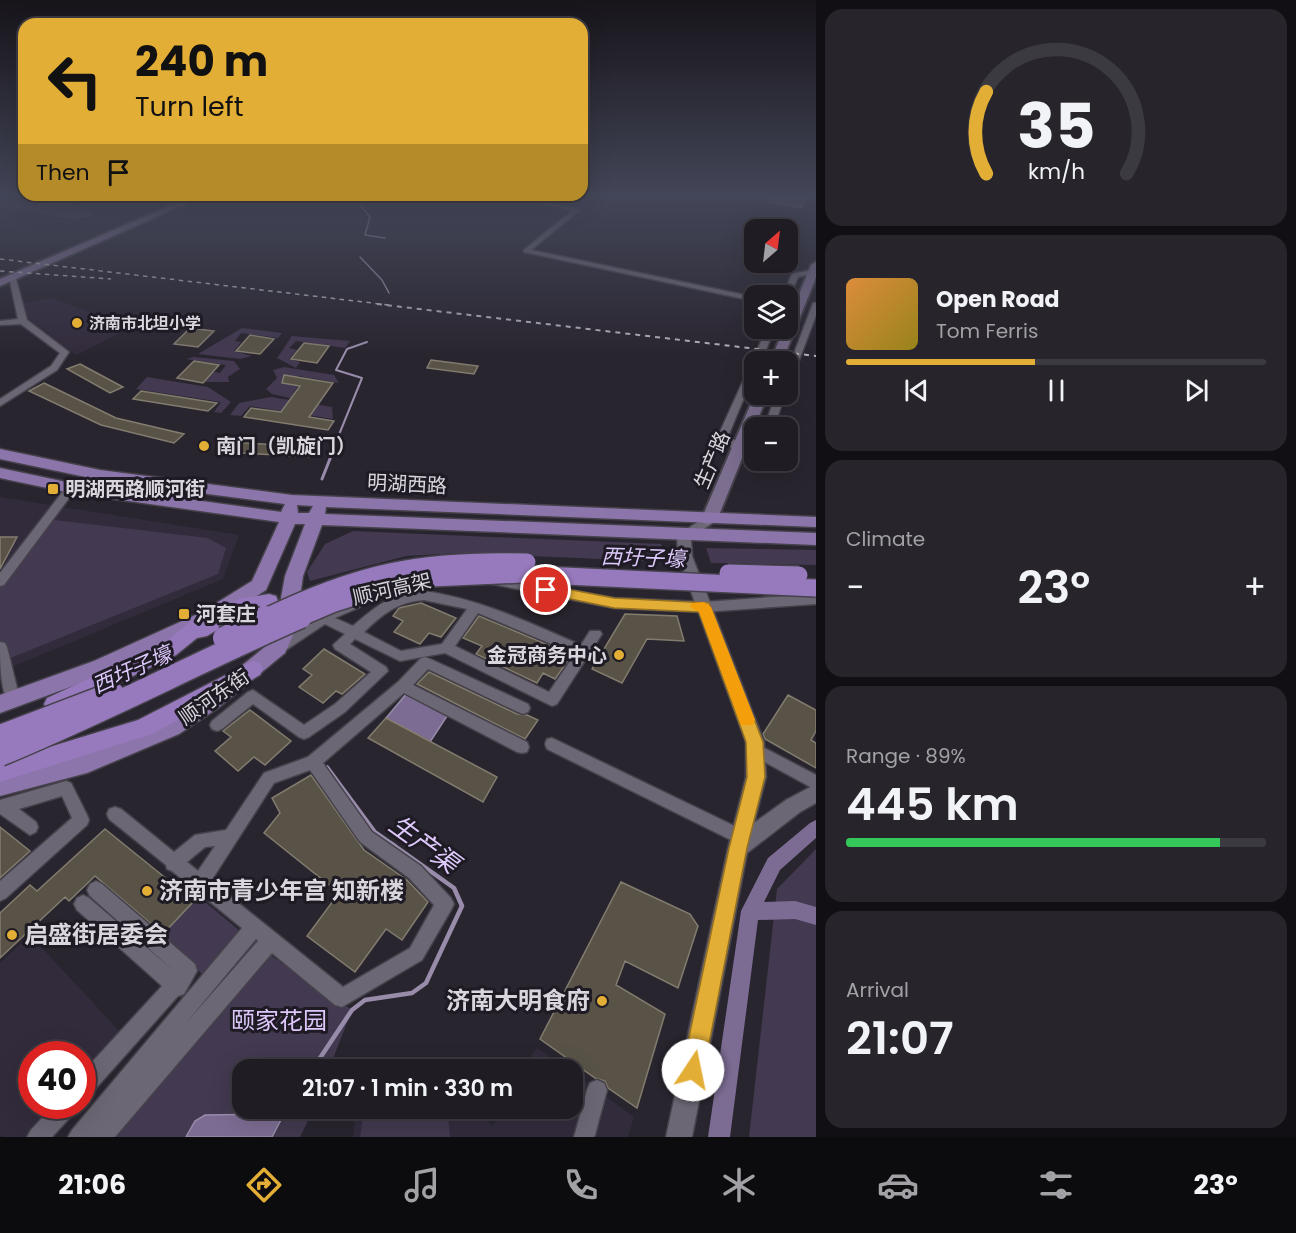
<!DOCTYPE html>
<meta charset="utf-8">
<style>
body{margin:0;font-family:Poppins,"Noto Sans SC",sans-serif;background:#27252b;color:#f1f3f6;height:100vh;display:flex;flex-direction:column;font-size:22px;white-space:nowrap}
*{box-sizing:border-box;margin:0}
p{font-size:20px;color:#a1a1a6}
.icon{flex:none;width:33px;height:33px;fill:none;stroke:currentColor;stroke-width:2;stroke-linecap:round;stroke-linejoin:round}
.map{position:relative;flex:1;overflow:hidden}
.panel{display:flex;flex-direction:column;gap:9px;padding:9px;background:#110f13;width:480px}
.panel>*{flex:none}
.hud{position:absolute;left:18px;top:18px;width:570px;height:183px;border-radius:18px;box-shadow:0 6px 24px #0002,0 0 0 2px #3c3a41;background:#e3ae35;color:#111;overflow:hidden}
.needle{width:39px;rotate:28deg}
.fabs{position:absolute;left:744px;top:219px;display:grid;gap:12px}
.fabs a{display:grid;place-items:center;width:54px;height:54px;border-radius:12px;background:#1f1c23;box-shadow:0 6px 24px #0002,0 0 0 2px #3c3a41;font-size:30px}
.speed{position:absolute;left:18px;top:1041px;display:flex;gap:12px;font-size:30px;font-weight:700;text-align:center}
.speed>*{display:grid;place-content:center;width:78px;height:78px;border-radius:50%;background:#1f1c23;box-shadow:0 6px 24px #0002,0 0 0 2px #3c3a41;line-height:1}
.speed .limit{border:9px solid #d22;background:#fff;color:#111}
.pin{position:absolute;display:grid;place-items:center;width:51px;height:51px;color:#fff;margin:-26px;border:3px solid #fff;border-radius:50%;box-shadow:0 2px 6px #0007}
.me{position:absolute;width:66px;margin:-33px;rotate:11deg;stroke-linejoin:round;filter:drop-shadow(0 0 4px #0008)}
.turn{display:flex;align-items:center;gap:21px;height:126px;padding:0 18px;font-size:27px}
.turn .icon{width:78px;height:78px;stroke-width:2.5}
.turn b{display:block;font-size:42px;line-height:51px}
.then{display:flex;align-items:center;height:57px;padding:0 18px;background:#0003;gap:12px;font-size:22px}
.big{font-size:45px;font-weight:600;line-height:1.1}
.panel .widget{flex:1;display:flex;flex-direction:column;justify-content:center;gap:9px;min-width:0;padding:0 21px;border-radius:18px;background:#27252b}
.panel .dial{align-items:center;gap:0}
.dial svg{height:156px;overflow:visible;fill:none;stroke:#3c3a41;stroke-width:7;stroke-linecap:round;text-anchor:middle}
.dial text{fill:#f1f3f6;stroke:none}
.song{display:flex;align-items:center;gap:18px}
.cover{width:72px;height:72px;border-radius:9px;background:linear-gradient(135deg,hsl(30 70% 55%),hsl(50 70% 35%))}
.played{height:6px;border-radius:3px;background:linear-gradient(90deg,#e3ae35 45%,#3c3a41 45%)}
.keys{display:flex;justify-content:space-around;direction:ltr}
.heat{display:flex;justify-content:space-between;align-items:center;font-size:33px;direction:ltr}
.charge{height:9px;border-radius:4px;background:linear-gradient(90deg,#34c759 89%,#3c3a41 0)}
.trip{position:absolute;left:232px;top:1059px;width:351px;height:60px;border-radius:18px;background:#1f1c23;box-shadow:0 6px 24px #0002,0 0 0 2px #3c3a41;font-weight:600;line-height:60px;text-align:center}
.dock{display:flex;height:96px;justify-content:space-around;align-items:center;background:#0c0b0e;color:#a1a1a6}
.dock .icon{width:42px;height:42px}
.dock .on{color:#e3ae35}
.dock b{font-size:27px;color:#f1f3f6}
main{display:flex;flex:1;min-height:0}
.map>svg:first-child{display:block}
</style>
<main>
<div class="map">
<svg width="816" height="1137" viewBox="0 0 816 1137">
<rect width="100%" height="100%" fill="#29252f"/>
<path fill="#322b3c" d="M51,298L132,327L76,355L28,318L22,303Z
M0,497L239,535L223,579L0,672Z
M30,935L123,1035L83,1079L82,1054H32V1106H57L28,1137H3L0,1135V963Z
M537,1048L568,1069H522Z
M573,1073L634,1117L628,1137H353L356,1109H469L493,1125L502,1109L573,1108Z"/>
<path fill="#433950" d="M27,198H55L93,211L91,216L76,220L14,208L10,203L25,201Z
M242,328L282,333L278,338L241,333L235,341L241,342L234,351L252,356L240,359L198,354Z
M292,336L350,341L345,348L296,341L289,348L297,350L289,359L300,362L296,368L277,358Z
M194,357L234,361L240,369L228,377L229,382H205L214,372L220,373L226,365L186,359Z
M284,367L334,375L339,383L298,376L291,385L298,386L290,398L272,394L266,389L277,378L273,370Z
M147,377L208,387L231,402L221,413L214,412L221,402L136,389Z
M271,397L332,407L333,419L250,406L241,416L230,415L239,403Z
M46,519L208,538L226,548L218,574L3,661L0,647V582Z
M353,531L661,544L668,562L459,553L406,556L310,581L307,572L325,544Z
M706,548L816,550V565L711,563Z
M816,849V1137H749L777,889Z
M194,901H204L240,931L203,975L161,936Z
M270,955L352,1010L329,1069L243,1070V1108L314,1109L300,1137H114Z
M364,1109H417L448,1115L450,1137H360Z"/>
<path fill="#7c6c93" stroke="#988caa" stroke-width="1.5" d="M407,693L449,713L430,742L386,718Z
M278,1114L282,1118L272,1137H186L195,1121L205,1115Z"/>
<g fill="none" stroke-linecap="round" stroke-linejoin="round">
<path stroke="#988caa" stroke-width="1.5" d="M355,198L370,217L365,235L385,238
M360,257L382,280L389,293"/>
<path stroke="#988caa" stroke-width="2" d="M336,442L362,378L336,370L347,349L367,342"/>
<path stroke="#988caa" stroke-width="3" d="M322,479L337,441"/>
<path stroke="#988caa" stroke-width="4" d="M327,767L375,832L395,846"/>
<path stroke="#988caa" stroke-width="4.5" d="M312,1070L352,1010L365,1000L412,993L426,983L462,906L454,888L392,844
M281,1115L285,1108"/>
<path fill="#7c6c93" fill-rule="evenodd" d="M816,820V838L780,870L764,902L795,901L816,907V925L795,919L758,920L730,1137H708L741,911L768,858L810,823Z"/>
</g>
<path fill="#595347" stroke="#827c6f" stroke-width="1.5" d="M770,198H806L801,208L769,203Z
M190,328L214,331L198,347L174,344Z
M250,335L274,339L260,354L236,351Z
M304,343L329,346L317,363L291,359Z
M431,360L478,366L474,374L427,368Z
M194,361L219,365L203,383L177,378Z
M80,364L123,387L110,393L67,369Z
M284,375L333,383L309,417L334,421L328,430L244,417L251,408L281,412L300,386L282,383Z
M44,383L116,418L184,434L174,443L101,425L29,391Z
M141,391L217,403L208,411L133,399Z
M231,442L313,447L312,457L226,452Z
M0,537H17L0,569Z
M421,603L456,618L441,637L429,633L420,644L394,632L403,621L393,616L399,608Z
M625,614L677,616L684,641L647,639L622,683L592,669Z
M479,616L572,655L555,679L543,673L537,683L476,654L482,646L463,638Z
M324,649L365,674L342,694L336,691L323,703L299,687L312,675L303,669Z
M429,672L517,714L527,715L538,720L525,739L417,684Z
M788,695L816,710V731L811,740L816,743V768L765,739L763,734Z
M250,710L291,741L265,765L254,757L238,771L215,751L231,737L223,731Z
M386,718L497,777L483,802L368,738Z
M311,775L364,850L407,880L428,902L402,940L386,929L355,972L307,936L339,893L264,833L280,813L272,798Z
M0,827L30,851L0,878Z
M105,829L194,901L163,934L95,876L69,901L65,897L0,958V913L30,885L37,891Z
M621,882L690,914L698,926L678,988L625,961L616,985L665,1014L637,1108L608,1088L605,1081L595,1078L540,1039Z"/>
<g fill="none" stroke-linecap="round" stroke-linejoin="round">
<g stroke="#46424b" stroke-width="3">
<path id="minor" d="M517,198H528L580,210L531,250L754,297V301L524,252V250L572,211Z
M816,269V273L798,277L789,298L788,296H782L792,274Z
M9,277L16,279L27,320L69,352L57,370L0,406V399L51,366L60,353L21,324L0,325V321L18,319Z
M813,303H816V315L792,379L788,382V369Z
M767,328H775L761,362H754V374L729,434L741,447L754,444V450L735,452L719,434Z
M776,394H785L774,428H764Z
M71,485L76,488L75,490L4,585L0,586V573L67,486Z
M496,577L614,598L704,602L816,594V604L704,612L614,608L492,584L490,581Z
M424,591C480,599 530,623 581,645L590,631H600L602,634L557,704L552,706L445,653L400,661L355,639L350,644L386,667L388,671L345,712L309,737L304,739L299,737L253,704L222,729L217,731L212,729L210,725L212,721L248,692L253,690L304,725L335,704L371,672L335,649L333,645L345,634L325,624L283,652H273L271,648L273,644C290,634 343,596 360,601L362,604L360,607L335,618L353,626C376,606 392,593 424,591ZM424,600L467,609L442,644L401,651L364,632C383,614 397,602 424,600ZM478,613L575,654L549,692L455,646Z
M0,642L5,643L7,647L20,700L18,704L13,706L8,704C0,685 0,663 0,642Z
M426,657L528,704L530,708L528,712L523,714L518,712L428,669L413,685L527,742L529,747L527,752L522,753L517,752L404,693L323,763L372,832L421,866L451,898L454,904L451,910L422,960L342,1007L335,1005L272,953L115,1137H68L72,1130L242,928L172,871L167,869L166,865L109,819L107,814L109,809L115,807L121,809L174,852L195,835L226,830L264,773L308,757L398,682L421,658ZM310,770L360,842L409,878L434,905L410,948L343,987L211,881L274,783ZM215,846L198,871L187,862L205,847ZM256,939L258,941L186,1023Z
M552,738L747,832L749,837L747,842L741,845L735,842L547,749L545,744L547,739Z
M755,743L816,775V790L750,754L748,749L750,744Z
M66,781L71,783L87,815L89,820L87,825L6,898L0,901V881L72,818L62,796L19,809L36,822L38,827L36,832L30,835L0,814V800Z
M96,881L102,884L195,964L197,971L184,994L178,996L89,1096L82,1099V1073L162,986L77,910L74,904L77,898L83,895L89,898L175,972L90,896L87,890L90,884Z
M597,1080L604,1083L607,1090L595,1135L594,1137H574L587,1090L590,1083Z
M53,1106H77L74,1113L52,1137H27L31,1130Z"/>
</g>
<g stroke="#46424b" stroke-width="3">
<path id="tertiary" d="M153,198H165L186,205L182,207Z
M709,515L716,520L691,539L692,556L764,742L766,777L754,823L786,800L816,784V803L800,812L747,853L692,1137H666L728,848L746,777V742L678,556L677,537L679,534Z"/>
</g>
<g stroke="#46424b" stroke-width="4">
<path id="secondary" d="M188,198H199L0,286V279Z
M816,262V277L782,362H770L784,328H788V321L811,265Z
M755,394H768L717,520L709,525L704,524L701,520Z"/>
</g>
<g stroke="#46424b" stroke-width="3">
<path id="primary" d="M0,449L100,470L292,495L816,517V527L326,507L325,514L816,533V545L322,525L303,576L295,631L285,653L218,708L179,734L87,773L0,796V776C56,761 115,748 166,719C203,697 236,670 270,643L275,631L285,576L305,524H295L266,590L216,622L108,673L0,713V695L94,661L202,612L252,581L279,522L71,493L0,478V468L71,483L281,512L285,504L100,480L0,459ZM297,505L313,506L309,513H298Z"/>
</g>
<g stroke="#46424b" stroke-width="3">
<path id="trunk" d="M269,594L276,596L278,601L276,606L250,610L207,636L197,638L176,655L63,710L55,713L47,710L44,704L47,698L162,645L202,612L209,610L216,613L239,599Z
M253,661L260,663L263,669L260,675L152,734L0,782V762L138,720Z"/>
</g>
<use href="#minor" fill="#6c6774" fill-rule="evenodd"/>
<use href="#tertiary" fill="#6c6774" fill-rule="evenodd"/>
<use href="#secondary" fill="#7c6e8f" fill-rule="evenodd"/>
<use href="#primary" fill="#8c75ab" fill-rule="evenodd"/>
<use href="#trunk" fill="#977abd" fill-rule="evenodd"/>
<path stroke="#b4b1b9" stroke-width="1.5" stroke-dasharray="4.5 4.5" stroke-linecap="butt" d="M0,259L389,305
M0,271L111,279"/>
<path stroke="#b4b1b9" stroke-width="2" stroke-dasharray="5 5" stroke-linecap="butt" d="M377,304L816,356"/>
<g stroke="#46424b" stroke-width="20" stroke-linecap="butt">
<path id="trunk-bridge-far1" d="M728,573L799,575
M262,619C358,572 421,559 527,562
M297,619L332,604L379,589L432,578L523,574L816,588"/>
</g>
<g stroke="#46424b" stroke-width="25" stroke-linecap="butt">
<path id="trunk-bridge" d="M224,638L265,617
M0,736L113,693
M0,755C102,713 200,661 301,617"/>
</g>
<use href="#trunk-bridge-far1" stroke="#977abd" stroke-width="17"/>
<use href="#trunk-bridge" stroke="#977abd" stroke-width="22"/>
</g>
<linearGradient id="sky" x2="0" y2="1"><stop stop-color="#17141a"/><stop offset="0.55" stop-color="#434658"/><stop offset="1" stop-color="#434658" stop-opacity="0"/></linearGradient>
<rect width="816" height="357" fill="url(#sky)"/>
<path fill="#e3ae35" stroke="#947122" stroke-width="1.5" d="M546,585L614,598L709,603L763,742L765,777L747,848L704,1070L701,1078L693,1082L685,1078L682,1070L729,848L747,777L746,742L699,612L614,608L541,593V586Z"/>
<path fill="#f59e0b" d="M704,602L711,607L755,720L753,725H741L699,612L690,607L692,603Z"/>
<g fill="#e3ae35" stroke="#1f1b25" stroke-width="2">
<circle cx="77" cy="323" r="6"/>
<circle cx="204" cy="446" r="6"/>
<rect x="47" y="483" width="12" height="12" rx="3"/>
<rect x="178" y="608" width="12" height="12" rx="3"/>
<circle cx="619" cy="655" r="6"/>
<circle cx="147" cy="891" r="6"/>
<circle cx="12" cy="935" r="6"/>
<circle cx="602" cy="1001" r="6"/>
</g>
<g text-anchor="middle" stroke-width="6" stroke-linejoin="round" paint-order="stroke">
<g font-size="16" font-weight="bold" fill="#d9d6de" stroke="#1f1b25" text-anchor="start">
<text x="89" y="329">济南市北坦小学</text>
</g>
<g font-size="20" font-weight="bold" fill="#d9d6de" stroke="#1f1b25" text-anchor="start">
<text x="216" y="453">南门（凯旋门）</text>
<text x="65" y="496">明湖西路顺河街</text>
<text x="196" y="621">河套庄</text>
<text x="607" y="662" text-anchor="end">金冠商务中心</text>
</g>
<g font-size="20" fill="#d9d6de" stroke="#1f1b25">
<text transform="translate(712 460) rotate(-67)" y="7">生产路</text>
<text transform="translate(407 484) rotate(3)" y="7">明湖西路</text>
<text transform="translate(392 589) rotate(-13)" y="7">顺河高架</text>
<text transform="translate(214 697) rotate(-35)" y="7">顺河东街</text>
</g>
<g font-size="21" font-style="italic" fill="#dec9fc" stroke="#1f1b25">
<text transform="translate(643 558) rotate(2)" y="7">西圩子壕</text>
<text transform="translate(132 670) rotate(-24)" y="7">西圩子壕</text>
</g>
<g font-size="24" font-weight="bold" fill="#d9d6de" stroke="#1f1b25" text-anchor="start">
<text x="159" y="899">济南市青少年宫 知新楼</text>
<text x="24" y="943">启盛街居委会</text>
<text x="590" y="1009" text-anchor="end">济南大明食府</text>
</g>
<g font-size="24" fill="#ddc7fb" stroke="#1f1b25">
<text x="279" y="1029">颐家花园</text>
</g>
<g font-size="26" font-style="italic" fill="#dec9fc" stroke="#1f1b25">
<text transform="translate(424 844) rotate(36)" y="9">生产渠</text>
</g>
</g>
</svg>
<div class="fabs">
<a><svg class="needle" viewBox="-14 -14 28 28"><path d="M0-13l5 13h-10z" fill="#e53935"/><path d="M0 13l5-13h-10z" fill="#a1a1a6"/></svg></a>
<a><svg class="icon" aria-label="layers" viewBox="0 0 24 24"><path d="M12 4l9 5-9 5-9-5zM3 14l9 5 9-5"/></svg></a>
<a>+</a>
<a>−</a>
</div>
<div class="speed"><div class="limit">40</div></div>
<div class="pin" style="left:546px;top:590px;background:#d93025"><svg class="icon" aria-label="arrive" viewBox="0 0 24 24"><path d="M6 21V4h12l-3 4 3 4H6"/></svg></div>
<svg class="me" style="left:693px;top:1070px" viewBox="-20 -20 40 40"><circle r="19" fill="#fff"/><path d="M0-13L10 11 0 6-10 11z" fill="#e3ae35"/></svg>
<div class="trip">21:07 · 1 min · 330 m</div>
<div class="hud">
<div class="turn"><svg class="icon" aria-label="left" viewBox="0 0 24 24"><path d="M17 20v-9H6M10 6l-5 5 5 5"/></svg><div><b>240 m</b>Turn left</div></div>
<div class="then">Then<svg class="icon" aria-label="arrive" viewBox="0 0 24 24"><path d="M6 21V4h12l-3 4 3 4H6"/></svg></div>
</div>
</div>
<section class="panel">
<div class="widget dial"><svg viewBox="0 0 100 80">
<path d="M14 69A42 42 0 1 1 86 69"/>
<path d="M14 69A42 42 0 0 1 14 27" stroke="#e3ae35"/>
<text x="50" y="56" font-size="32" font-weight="700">35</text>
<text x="50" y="72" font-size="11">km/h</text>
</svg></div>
<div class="widget">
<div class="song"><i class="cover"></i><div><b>Open Road</b><p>Tom Ferris</p></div></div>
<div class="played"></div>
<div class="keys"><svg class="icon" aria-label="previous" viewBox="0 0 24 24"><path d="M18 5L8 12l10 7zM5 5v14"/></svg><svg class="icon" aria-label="pause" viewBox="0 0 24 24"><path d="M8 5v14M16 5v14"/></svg><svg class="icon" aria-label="next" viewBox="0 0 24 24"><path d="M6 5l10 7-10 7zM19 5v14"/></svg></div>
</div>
<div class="widget"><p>Climate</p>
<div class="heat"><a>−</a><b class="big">23°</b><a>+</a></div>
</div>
<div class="widget"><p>Range · 89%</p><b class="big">445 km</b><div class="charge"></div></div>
<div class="widget"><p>Arrival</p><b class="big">21:07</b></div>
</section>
</main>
<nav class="dock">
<b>21:06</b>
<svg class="icon on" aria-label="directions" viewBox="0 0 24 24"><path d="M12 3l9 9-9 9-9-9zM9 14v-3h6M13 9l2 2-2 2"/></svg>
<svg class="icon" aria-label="music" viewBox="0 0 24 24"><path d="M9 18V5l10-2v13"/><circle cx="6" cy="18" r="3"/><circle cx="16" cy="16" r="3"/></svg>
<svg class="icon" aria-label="phone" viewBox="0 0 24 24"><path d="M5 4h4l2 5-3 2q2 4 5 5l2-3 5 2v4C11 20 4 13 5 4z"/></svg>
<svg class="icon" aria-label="climate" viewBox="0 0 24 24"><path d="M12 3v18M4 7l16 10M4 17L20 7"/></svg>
<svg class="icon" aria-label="car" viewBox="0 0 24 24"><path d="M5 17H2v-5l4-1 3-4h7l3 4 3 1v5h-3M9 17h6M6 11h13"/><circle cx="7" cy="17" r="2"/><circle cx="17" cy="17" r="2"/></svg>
<svg class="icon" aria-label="filters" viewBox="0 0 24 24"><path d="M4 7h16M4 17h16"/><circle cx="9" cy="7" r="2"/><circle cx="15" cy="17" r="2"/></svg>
<b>23°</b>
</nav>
